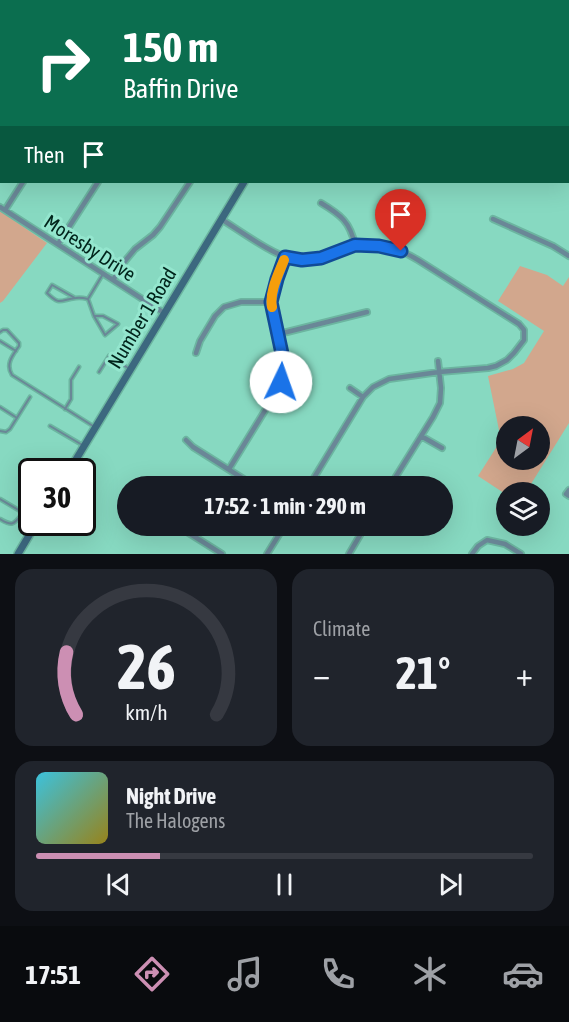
<!DOCTYPE html>
<meta charset="utf-8">
<style>
body{margin:0;font-family:"Asap Condensed",sans-serif;background:#20242c;color:#f1f3f6;height:100vh;display:flex;flex-direction:column;font-size:22px;white-space:nowrap}
*{box-sizing:border-box;margin:0}
p{font-size:20px;color:#9ea1a6}
.icon{flex:none;width:33px;height:33px;fill:none;stroke:currentColor;stroke-width:2;stroke-linecap:round;stroke-linejoin:round}
.map{position:relative;height:554px;overflow:hidden}
.details{display:flex;flex-direction:column;gap:15px;padding:15px;background:#0d0f14;flex:1}
.details>*{flex:none}
.hud{position:absolute;left:0px;top:0px;width:570px;height:183px;box-shadow:0 6px 24px #0002;background:#0b6e4f;color:#fff;overflow:hidden}
.needle{width:39px;rotate:32deg}
.buttons{position:absolute;left:496px;top:416px;display:grid;gap:12px}
.buttons a{display:grid;place-items:center;width:54px;height:54px;border-radius:50%;background:#171b24;box-shadow:0 6px 24px #0002;font-size:30px}
.speed{position:absolute;left:18px;top:458px;display:flex;gap:12px;font-size:30px;font-weight:700;text-align:center}
.speed>*{display:grid;place-content:center;width:78px;height:78px;border-radius:50%;background:#171b24;box-shadow:0 6px 24px #0002;line-height:1}
.speed .limit{border:3px solid #111;border-radius:9px;background:#fff;color:#111}
.pin{position:absolute;display:grid;place-items:center;width:51px;height:51px;color:#fff;margin:-62px -26px;border-radius:50% 50% 50% 0;rotate:-45deg;box-shadow:0 0 6px #0007}
.pin .icon{rotate:45deg}
.me{position:absolute;width:66px;margin:-33px;rotate:3deg;stroke-linejoin:round;filter:drop-shadow(0 0 4px #0008)}
.turn{display:flex;align-items:center;gap:21px;height:126px;padding:0 24px;font-size:27px}
.turn .icon{width:78px;height:78px;stroke-width:2.5}
.turn b{display:block;font-size:42px;line-height:51px}
.then{display:flex;align-items:center;height:57px;padding:0 24px;background:#0003;gap:12px;font-size:22px}
.big{font-size:45px;font-weight:700;line-height:1.1}
.details .card{flex:1;display:flex;flex-direction:column;justify-content:center;gap:9px;min-width:0;padding:0 21px;border-radius:18px;background:#20242c}
.details .dial{align-items:center;gap:0}
.dial svg{height:156px;overflow:visible;fill:none;stroke:#363941;stroke-width:7;stroke-linecap:round;text-anchor:middle}
.dial text{fill:#f1f3f6;stroke:none}
.song{display:flex;align-items:center;gap:18px}
.cover{width:72px;height:72px;border-radius:9px;background:linear-gradient(135deg,hsl(190 70% 55%),hsl(50 70% 35%))}
.played{height:6px;border-radius:3px;background:linear-gradient(90deg,#cc8fb3 25%,#363941 25%)}
.keys{display:flex;justify-content:space-around;direction:ltr}
.heat{display:flex;justify-content:space-between;align-items:center;font-size:33px;direction:ltr}
.details .tiles{flex:1;display:grid;gap:15px;grid-template-columns:1fr 1fr}
.card:last-child{grid-column:span 2}
.trip{position:absolute;left:117px;top:476px;width:336px;height:60px;border-radius:30px;background:#171b24;box-shadow:0 6px 24px #0002;font-weight:700;line-height:60px;text-align:center}
.tabs{display:flex;height:96px;justify-content:space-around;align-items:center;background:#090b0e;color:#9ea1a6}
.tabs .icon{width:42px;height:42px}
.tabs .on{color:#cc8fb3}
.tabs b{font-size:27px;color:#f1f3f6}
.map>svg:first-child{display:block}
</style>
<div class="map">
<svg width="569" height="554" viewBox="0 0 569 554">
<rect width="100%" height="100%" fill="#87d9c1"/>
<path fill="#d2a78d" fill-rule="evenodd" d="M0,211L47,243L3,301L0,303Z
M520,266L547,275L563,286L569,277V423L526,492H507V495L478,476L501,440L488,376L513,369L524,363L544,331L498,301ZM507,426H540V459H507Z"/>
<g fill="none" stroke-linecap="round" stroke-linejoin="round">
<g stroke="#6cb5a0" stroke-width="5">
<path id="lane" d="M75,298L52,285L47,293C61,307 61,299 76,298C80,297 84,298 88,299
M94,316H103L118,324L105,335L94,316L88,299L103,274
M0,332L3,330H7L19,343V346C13,355 5,364 12,375L93,426
M0,341L16,351
M99,372L109,356L128,368
M0,407L17,418
M65,409L71,399V380L79,367
M50,426L84,446
M0,431L6,432L10,429L30,397
M0,499L32,518
M0,519C13,527 14,524 23,513"/>
</g>
<g stroke="#6cb5a0" stroke-width="8">
<path id="street" d="M123,0L126,2
M568,0H569
M86,2L87,0
M0,17L2,18
M0,92L2,90
M321,203C341,215 350,222 355,245
M0,207L164,313
M5,210L23,182
M221,219C239,230 274,256 293,259C309,262 324,258 339,252C344,250 350,246 356,245C377,241 400,249 418,260L519,324L524,330V340L514,353L507,360L496,366L488,368L439,372L389,379L373,387L363,397L309,486
M493,219L553,246L569,256
M58,244L98,182
M113,280L125,261L135,249L153,235L160,227L190,182
M279,334L367,312
M196,353L200,341L215,316L224,307L241,302H271
M350,388L363,397
M421,436L442,448
M186,440L193,447L255,486
M229,469L277,391L283,375L284,363L283,354L271,302L277,279L285,257
M390,486L433,417L440,403L441,388L438,361
M569,490L566,494L569,496
M176,525L222,554
M267,554L285,525
M349,554L366,525
M472,554L478,546L487,540L505,544L521,554"/>
</g>
<g stroke="#6cb5a0" stroke-width="10">
<path id="secondary" d="M308,0L311,2
M355,2L356,0
M568,154H569
M69,471L244,182
M18,554L37,522"/>
</g>
<use href="#lane" stroke="#6a8797" stroke-width="2"/>
<use href="#street" stroke="#6a8797" stroke-width="4.5"/>
<use href="#secondary" stroke="#3c687f" stroke-width="7"/>
</g>
<g fill="none" stroke-linecap="round" stroke-linejoin="round">
<g stroke="#114b97" stroke-width="15">
<path id="route" d="M281,382L284,363L271,302L277,279L285,257L302,260L321,258L355,245L379,246L401,251"/>
</g>
<use href="#route" stroke="#1a73e8" stroke-width="10"/>
<path stroke="#f59e0b" stroke-width="10" d="M272,307C269,292 279,273 284,260"/>
</g>
<g text-anchor="middle" stroke-width="6" stroke-linejoin="round" paint-order="stroke">
<g font-size="20" fill="#00241b" stroke="#94e6ce">
<text transform="translate(90 248) rotate(33)" y="7">Moresby Drive</text>
<text transform="translate(142 318) rotate(-59)" y="7">Number 1 Road</text>
</g>
</g>
</svg>
<div class="buttons">
<a><svg class="needle" viewBox="-14 -14 28 28"><path d="M0-13l5 13h-10z" fill="#e53935"/><path d="M0 13l5-13h-10z" fill="#9ea1a6"/></svg></a>
<a><svg class="icon" aria-label="layers" viewBox="0 0 24 24"><path d="M12 4l9 5-9 5-9-5zM3 14l9 5 9-5"/></svg></a>
</div>
<div class="speed"><div class="limit">30</div></div>
<div class="pin" style="left:401px;top:251px;background:#d93025"><svg class="icon" aria-label="arrive" viewBox="0 0 24 24"><path d="M6 21V4h12l-3 4 3 4H6"/></svg></div>
<svg class="me" style="left:281px;top:382px" viewBox="-20 -20 40 40"><circle r="19" fill="#fff"/><path d="M0-13L10 11 0 6-10 11z" fill="#1a73e8"/></svg>
<div class="trip">17:52 · 1 min · 290 m</div>
<div class="hud">
<div class="turn"><svg class="icon" aria-label="right" viewBox="0 0 24 24"><path d="M7 20v-9h11M14 6l5 5-5 5"/></svg><div><b>150 m</b>Baffin Drive</div></div>
<div class="then">Then<svg class="icon" aria-label="arrive" viewBox="0 0 24 24"><path d="M6 21V4h12l-3 4 3 4H6"/></svg></div>
</div>
</div>
<section class="details">
<div class="tiles">
<div class="card dial"><svg viewBox="0 0 100 80">
<path d="M14 69A42 42 0 1 1 86 69"/>
<path d="M14 69A42 42 0 0 1 9 37" stroke="#cc8fb3"/>
<text x="50" y="56" font-size="32" font-weight="700">26</text>
<text x="50" y="72" font-size="11">km/h</text>
</svg></div>
<div class="card"><p>Climate</p>
<div class="heat"><a>−</a><b class="big">21°</b><a>+</a></div>
</div>
<div class="card">
<div class="song"><i class="cover"></i><div><b>Night Drive</b><p>The Halogens</p></div></div>
<div class="played"></div>
<div class="keys"><svg class="icon" aria-label="previous" viewBox="0 0 24 24"><path d="M18 5L8 12l10 7zM5 5v14"/></svg><svg class="icon" aria-label="pause" viewBox="0 0 24 24"><path d="M8 5v14M16 5v14"/></svg><svg class="icon" aria-label="next" viewBox="0 0 24 24"><path d="M6 5l10 7-10 7zM19 5v14"/></svg></div>
</div>
</div>
</section>
<nav class="tabs">
<b>17:51</b>
<svg class="icon on" aria-label="directions" viewBox="0 0 24 24"><path d="M12 3l9 9-9 9-9-9zM9 14v-3h6M13 9l2 2-2 2"/></svg>
<svg class="icon" aria-label="music" viewBox="0 0 24 24"><path d="M9 18V5l10-2v13"/><circle cx="6" cy="18" r="3"/><circle cx="16" cy="16" r="3"/></svg>
<svg class="icon" aria-label="phone" viewBox="0 0 24 24"><path d="M5 4h4l2 5-3 2q2 4 5 5l2-3 5 2v4C11 20 4 13 5 4z"/></svg>
<svg class="icon" aria-label="climate" viewBox="0 0 24 24"><path d="M12 3v18M4 7l16 10M4 17L20 7"/></svg>
<svg class="icon" aria-label="car" viewBox="0 0 24 24"><path d="M5 17H2v-5l4-1 3-4h7l3 4 3 1v5h-3M9 17h6M6 11h13"/><circle cx="7" cy="17" r="2"/><circle cx="17" cy="17" r="2"/></svg>
</nav>
